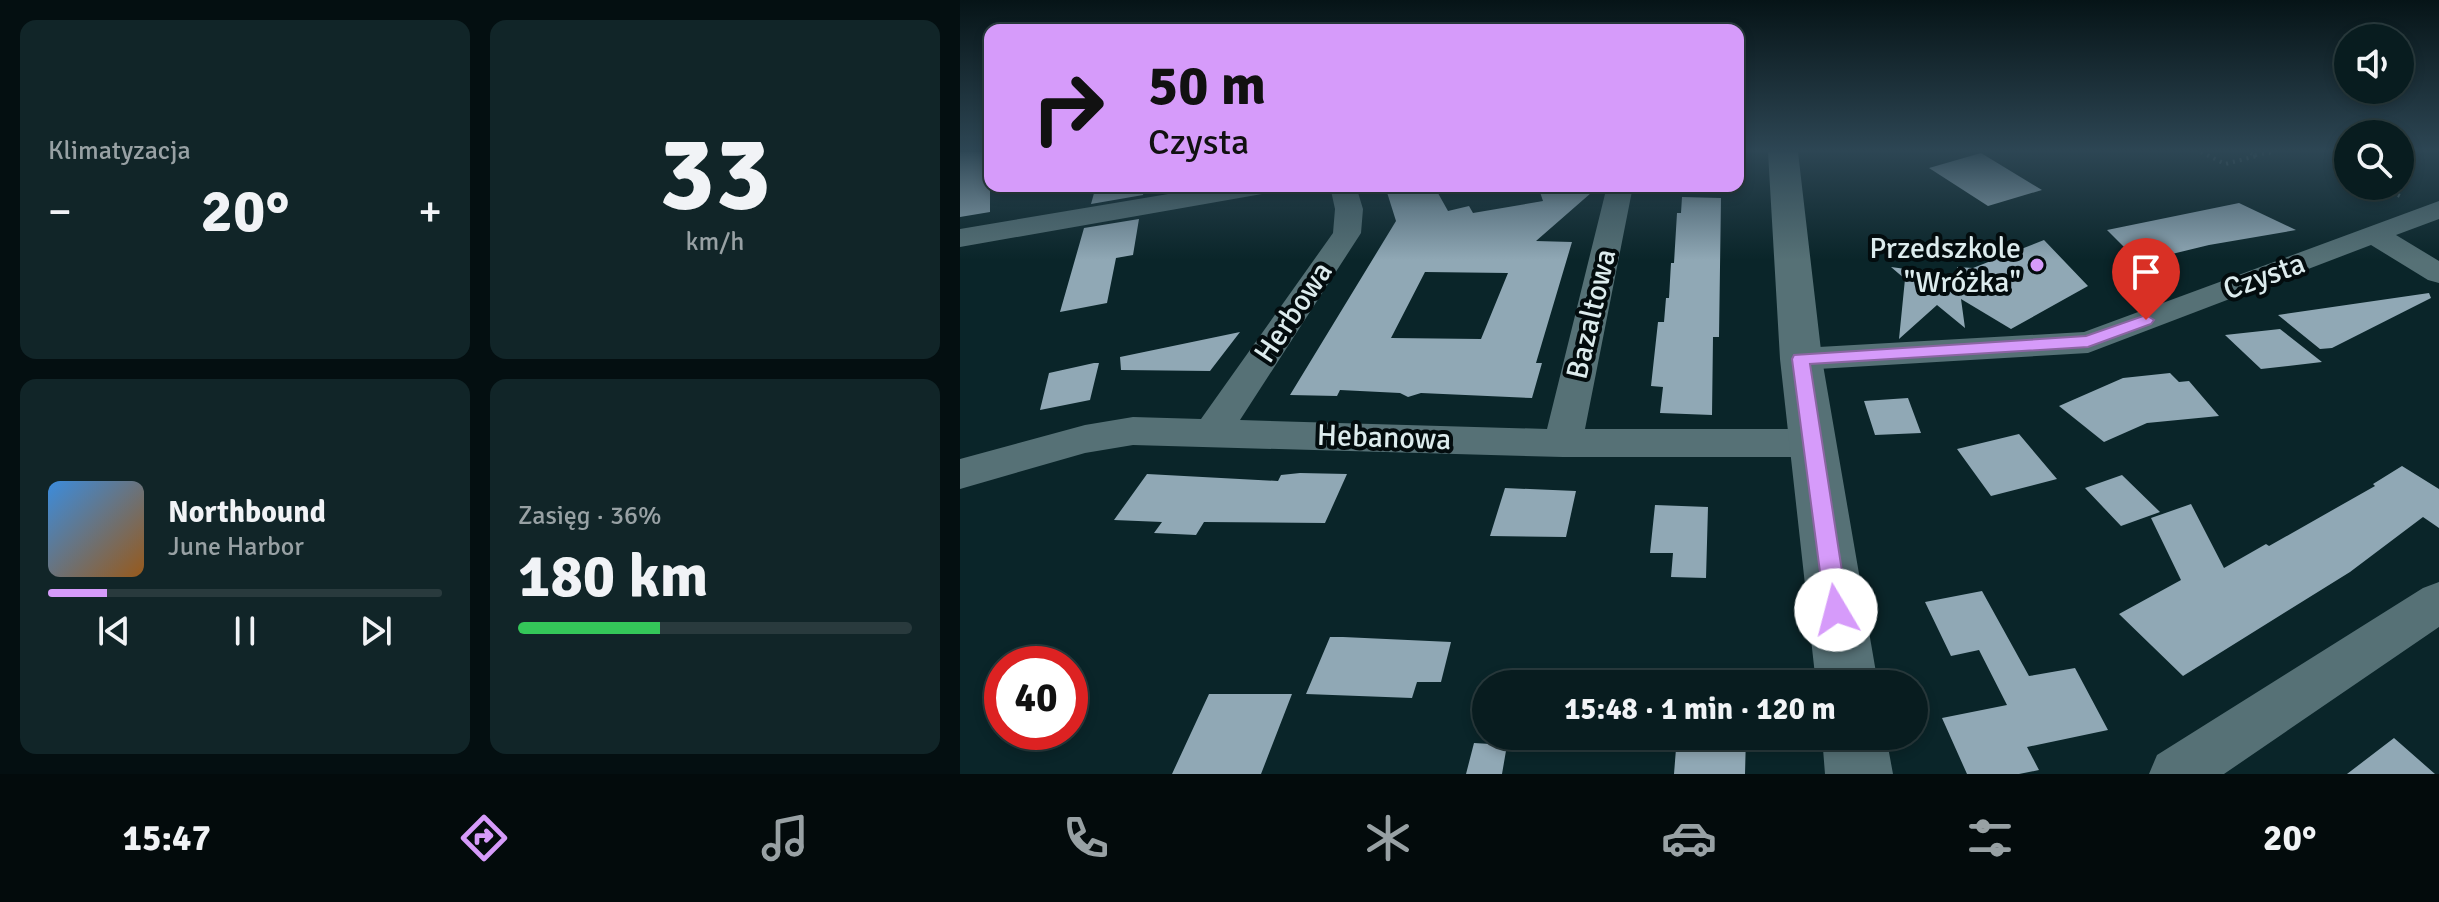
<!DOCTYPE html>
<html lang="pl">
<meta charset="utf-8">
<style>
body{margin:0;font-family:Signika,sans-serif;background:#112528;color:#f1f3f6;height:100vh;display:flex;flex-direction:column;font-size:30px;white-space:nowrap}
*{box-sizing:border-box;margin:0}
p{font-size:26px;color:#98a1a4}
.icon{flex:none;width:44px;height:44px;fill:none;stroke:currentColor;stroke-width:2;stroke-linecap:round;stroke-linejoin:round}
.map{position:relative;flex:1;overflow:hidden}
.drawer{display:flex;flex-direction:column;gap:20px;padding:20px;background:#040f11;width:960px}
.drawer>*{flex:none}
.hud{position:absolute;left:24px;top:24px;width:760px;height:168px;border-radius:16px;box-shadow:0 4px 12px #0003,0 0 0 2px #293a3d;background:#d69bfa;color:#111;overflow:hidden}
.controls{position:absolute;left:1374px;top:24px;display:grid;gap:16px}
.controls a{display:grid;place-items:center;width:80px;height:80px;border-radius:50%;background:#081c1f;box-shadow:0 4px 12px #0003,0 0 0 2px #293a3d;font-size:40px}
.speed{position:absolute;left:24px;top:646px;display:flex;gap:16px;font-size:40px;font-weight:700;text-align:center}
.speed>*{display:grid;place-content:center;width:104px;height:104px;border-radius:50%;background:#081c1f;box-shadow:0 4px 12px #0003,0 0 0 2px #293a3d;line-height:1}
.speed .limit{border:12px solid #d22;background:#fff;color:#111}
.pin{position:absolute;display:grid;place-items:center;width:68px;height:68px;color:#fff;margin:-82px -34px;border-radius:50% 50% 50% 0;rotate:-45deg;box-shadow:0 0 8px #0007}
.pin .icon{rotate:45deg}
.me{position:absolute;width:88px;margin:-44px;rotate:352deg;stroke-linejoin:round;filter:drop-shadow(0 0 6px #0008)}
.turn{display:flex;align-items:center;gap:28px;height:168px;padding:0 32px;font-size:36px}
.turn .icon{width:104px;height:104px;stroke-width:2.5}
.turn b{display:block;font-size:56px;line-height:68px}
.big{font-size:60px;font-weight:700;line-height:1.1}
.drawer .card{flex:1;display:flex;flex-direction:column;justify-content:center;gap:12px;min-width:0;padding:0 28px;border-radius:16px;background:#112528}
.drawer .dial{align-items:center;gap:0}
.dial b{font-size:104px;line-height:1}
.song{display:flex;align-items:center;gap:24px}
.cover{width:96px;height:96px;border-radius:12px;background:linear-gradient(135deg,hsl(210 70% 55%),hsl(30 70% 35%))}
.played{height:8px;border-radius:4px;background:linear-gradient(90deg,#d69bfa 15%,#293a3d 15%)}
.keys{display:flex;justify-content:space-around;direction:ltr}
.heat{display:flex;justify-content:space-between;align-items:center;font-size:44px;direction:ltr}
.charge{height:12px;border-radius:6px;background:linear-gradient(90deg,#34c759 36%,#293a3d 0)}
.drawer .tiles{flex:1;display:grid;gap:20px;grid-template-columns:repeat(2,1fr)}
.trip{position:absolute;left:512px;top:670px;width:456px;height:80px;border-radius:40px;background:#081c1f;box-shadow:0 4px 12px #0003,0 0 0 2px #293a3d;font-weight:700;line-height:80px;text-align:center}
.dock{display:flex;height:128px;justify-content:space-around;align-items:center;background:#030b0c;color:#98a1a4}
.dock .icon{width:56px;height:56px}
.dock .active{color:#d69bfa}
.dock b{font-size:36px;color:#f1f3f6}
main{display:flex;flex:1;min-height:0}
.map>svg:first-child{display:block}
</style>
<main>
<section class="drawer">
<div class="tiles">
<div class="card"><p>Klimatyzacja</p>
<div class="heat"><a>−</a><b class="big">20°</b><a>+</a></div>
</div>
<div class="card dial"><b>33</b><p>km/h</p></div>
<div class="card">
<div class="song"><i class="cover"></i><div><b>Northbound</b><p>June Harbor</p></div></div>
<div class="played"></div>
<div class="keys"><svg class="icon" aria-label="previous" viewBox="0 0 24 24"><path d="M18 5L8 12l10 7zM5 5v14"/></svg><svg class="icon" aria-label="pause" viewBox="0 0 24 24"><path d="M8 5v14M16 5v14"/></svg><svg class="icon" aria-label="next" viewBox="0 0 24 24"><path d="M6 5l10 7-10 7zM19 5v14"/></svg></div>
</div>
<div class="card"><p>Zasięg · 36%</p><b class="big">180 km</b><div class="charge"></div></div>
</div>
</section>
<div class="map">
<svg width="1479" height="774" viewBox="0 0 1479 774">
<rect width="100%" height="100%" fill="#0a2529"/>
<path fill="#90a8b5" fill-rule="evenodd" d="M0,152H30V212L0,217Z
M1021,153L1082,190L1028,206L969,168Z
M136,186H185L183,195L131,204Z
M425,186H474L488,211L509,206L513,213L583,201L579,189L639,186L576,241L612,242L576,363H582L572,398L461,393L448,397L440,393L380,390L377,396L330,395L436,221ZM465,272L548,273L521,339L431,338Z
M722,197L761,198L759,337H753L752,415L700,413L703,387L691,386L698,322H704L706,298H709L711,263H714L717,213H721Z
M1279,203L1336,230L1249,245L1179,262L1147,230Z
M179,219L173,255L156,258L147,303L100,312L124,228Z
M1084,240L1128,286L1051,329L1001,299L1005,328L977,305L939,339L945,279L931,267L997,276V267L1013,268Z
M1469,293L1471,298L1372,348L1360,349L1318,315Z
M1320,329L1362,362L1301,369L1265,335Z
M280,332L250,371L161,370L160,357Z
M134,363H139L130,400L80,410L89,373Z
M1210,373L1219,382L1229,381L1259,416L1187,423L1144,442L1099,406L1163,378Z
M948,398L961,433L915,435L904,401Z
M1059,434L1097,479L1031,496L997,449Z
M1442,466L1479,489V528L1463,517L1390,572L1223,676L1159,614L1221,580L1191,518L1231,504L1264,568L1306,544L1309,546L1415,486L1413,484Z
M340,473L387,474L365,523L244,522L236,535L194,533L202,522L154,520L187,474L318,481L321,475Z
M1162,475L1200,512L1161,526L1125,488Z
M545,488L616,491L606,537L530,536Z
M695,505L748,507L746,578L711,577L713,553H690Z
M1022,591L1069,676L1115,668L1148,730L1067,747L1079,770L1059,774H1007L982,718L1047,705L1019,650L991,656L965,602Z
M370,637H383L491,642L481,682H457L452,698L346,694Z
M727,672L781,676V684H726Z
M249,694H332L301,774H212Z
M717,736H786L785,774H714Z
M1434,738L1475,774H1387Z
M514,743L547,745L542,774H506Z"/>
<g fill="none" stroke-linecap="round" stroke-linejoin="round">
<path stroke="#4c6367" stroke-width="4" stroke-dasharray="2 5" stroke-linecap="butt" d="M1241,152L1265,164L1296,156L1289,152
M1295,155L1313,152
M1419,186L1440,196"/>
<path fill="#567176" fill-rule="evenodd" d="M256,186H315L311,192L302,194L0,247V229Z
M370,186H396L403,209L401,233L280,420L587,429L647,186H673L625,429H853L867,433L872,443L867,453L853,457H603L173,445L125,453L0,489V459L125,425L173,417L241,419L373,233L375,209Z
M1479,201V219L1436,235L1479,261V283L1468,280L1411,245L1128,353L841,370L829,367L824,359L829,351L841,348L1124,332Z
M1479,582V627L1264,774H1189L1197,755L1463,588Z"/>
<path fill="#567176" fill-rule="evenodd" d="M808,152H838L862,359L918,684H856L820,359Z
M862,736H926L933,774H865Z"/>
</g>
<linearGradient id="sky" x2="0" y2="1"><stop stop-color="#061417"/><stop offset="0.58" stop-color="#2d4654"/><stop offset="1" stop-color="#2d4654" stop-opacity="0"/></linearGradient>
<rect width="1479" height="260" fill="url(#sky)"/>
<path fill="#d69bfa" stroke="#8b65a2" stroke-width="2" d="M1186,315L1194,320L1191,324L1128,347L850,364L888,610L885,617L876,621L868,617L865,610L832,359L834,355L1126,336Z"/>
<circle fill="#d69bfa" stroke="#030c0e" stroke-width="3" cx="1077" cy="265" r="8"/>
<g text-anchor="middle" stroke-width="8" stroke-linejoin="round" paint-order="stroke">
<g font-size="30" fill="#dcebed" stroke="#030c0e" text-anchor="end">
<text x="1061" y="258">Przedszkole<tspan x="1061" dy="34">"Wróżka"</tspan></text>
</g>
<g font-size="30" fill="#dcebed" stroke="#030c0e">
<text transform="translate(1304 276) rotate(-20)" y="10">Czysta</text>
<text transform="translate(333 312) rotate(-56)" y="10">Herbowa</text>
<text transform="translate(631 314) rotate(-77)" y="10">Bazaltowa</text>
<text transform="translate(424 437) rotate(2)" y="10">Hebanowa</text>
</g>
</g>
</svg>
<div class="controls">
<a><svg class="icon" aria-label="sound" viewBox="0 0 24 24"><path d="M4 9h4l5-4v14l-5-4H4zM17 9q2 3 0 6"/></svg></a>
<a><svg class="icon" aria-label="search" viewBox="0 0 24 24"><circle cx="10" cy="10" r="6"/><path d="M15 15l6 6"/></svg></a>
</div>
<div class="speed"><div class="limit">40</div></div>
<div class="pin" style="left:1186px;top:320px;background:#d93025"><svg class="icon" aria-label="arrive" viewBox="0 0 24 24"><path d="M6 21V4h12l-3 4 3 4H6"/></svg></div>
<svg class="me" style="left:876px;top:610px" viewBox="-20 -20 40 40"><circle r="19" fill="#fff"/><path d="M0-13L10 11 0 6-10 11z" fill="#d69bfa"/></svg>
<div class="trip">15:48 · 1 min · 120 m</div>
<div class="hud">
<div class="turn"><svg class="icon" aria-label="right" viewBox="0 0 24 24"><path d="M7 20v-9h11M14 6l5 5-5 5"/></svg><div><b>50 m</b>Czysta</div></div>
</div>
</div>
</main>
<nav class="dock">
<b>15:47</b>
<svg class="icon active" aria-label="directions" viewBox="0 0 24 24"><path d="M12 3l9 9-9 9-9-9zM9 14v-3h6M13 9l2 2-2 2"/></svg>
<svg class="icon" aria-label="music" viewBox="0 0 24 24"><path d="M9 18V5l10-2v13"/><circle cx="6" cy="18" r="3"/><circle cx="16" cy="16" r="3"/></svg>
<svg class="icon" aria-label="phone" viewBox="0 0 24 24"><path d="M5 4h4l2 5-3 2q2 4 5 5l2-3 5 2v4C11 20 4 13 5 4z"/></svg>
<svg class="icon" aria-label="climate" viewBox="0 0 24 24"><path d="M12 3v18M4 7l16 10M4 17L20 7"/></svg>
<svg class="icon" aria-label="car" viewBox="0 0 24 24"><path d="M5 17H2v-5l4-1 3-4h7l3 4 3 1v5h-3M9 17h6M6 11h13"/><circle cx="7" cy="17" r="2"/><circle cx="17" cy="17" r="2"/></svg>
<svg class="icon" aria-label="filters" viewBox="0 0 24 24"><path d="M4 7h16M4 17h16"/><circle cx="9" cy="7" r="2"/><circle cx="15" cy="17" r="2"/></svg>
<b>20°</b>
</nav>
